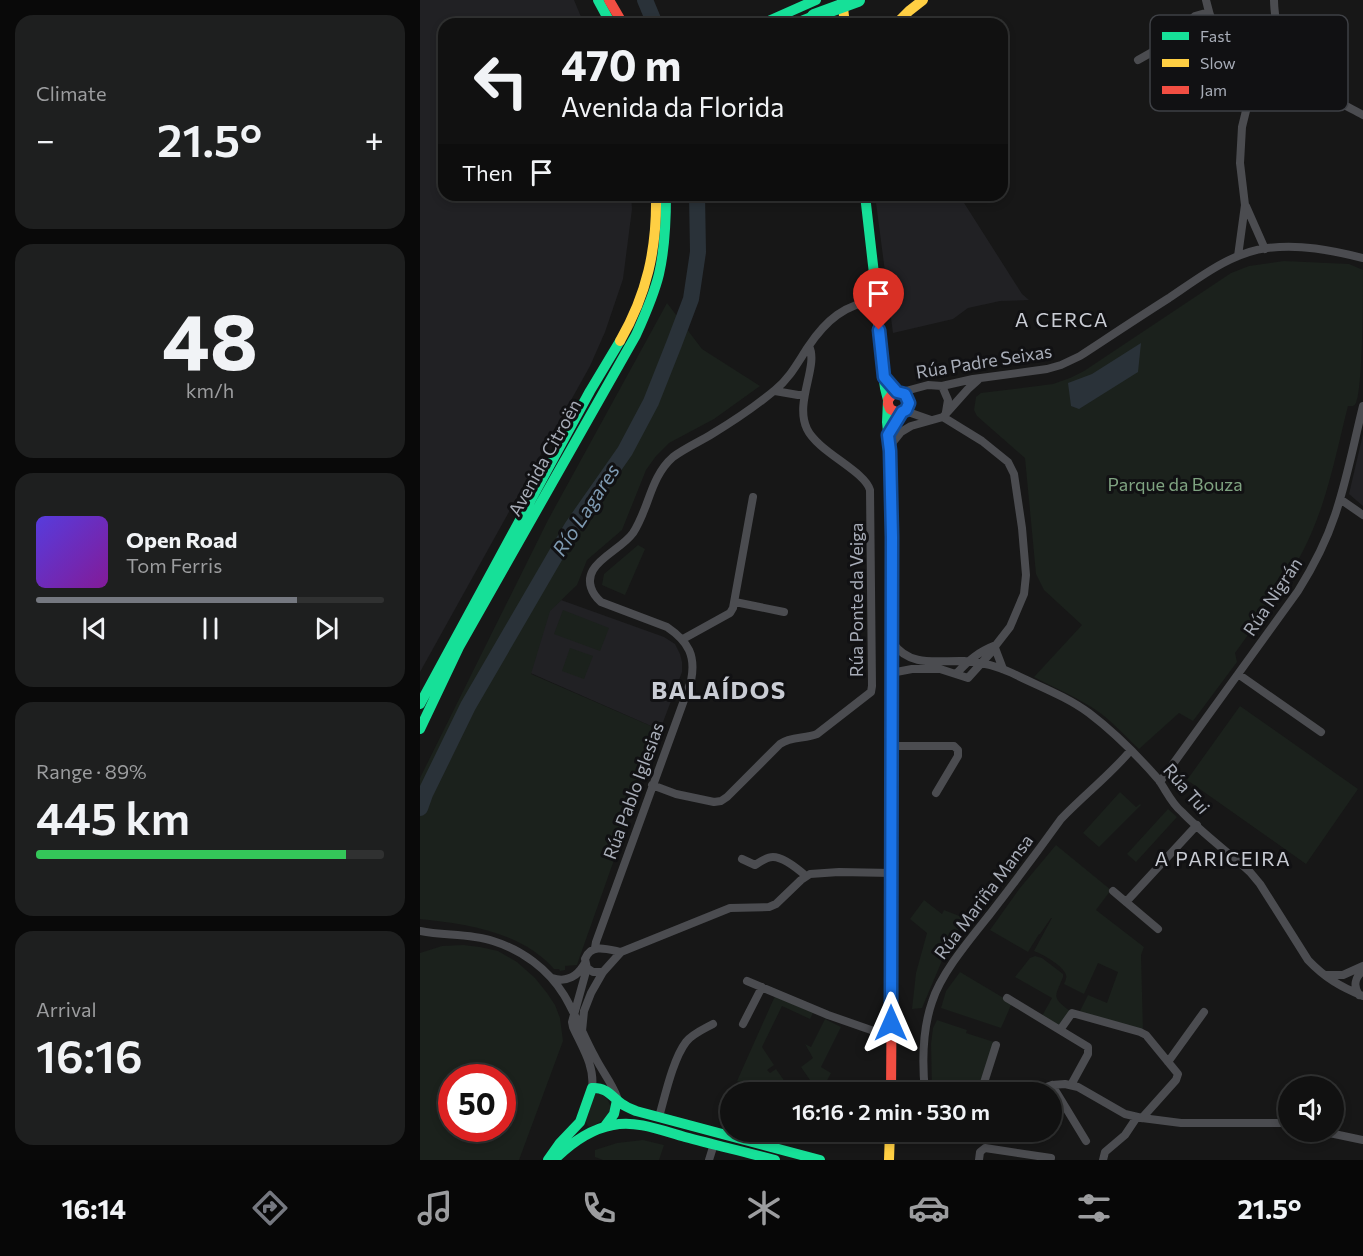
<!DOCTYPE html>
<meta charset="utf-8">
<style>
body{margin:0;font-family:Commissioner,sans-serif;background:#1e1f1f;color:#f1f3f6;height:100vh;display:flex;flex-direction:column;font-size:22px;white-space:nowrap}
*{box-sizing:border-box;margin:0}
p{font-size:20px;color:#9c9d9f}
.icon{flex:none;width:33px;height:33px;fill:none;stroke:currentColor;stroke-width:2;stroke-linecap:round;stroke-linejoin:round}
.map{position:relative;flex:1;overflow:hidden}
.side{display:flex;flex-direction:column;gap:15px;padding:15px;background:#090909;width:420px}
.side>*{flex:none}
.hud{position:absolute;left:18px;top:18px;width:570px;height:183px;border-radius:18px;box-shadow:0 3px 9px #0003,0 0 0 2px #303131;background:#111;color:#f1f3f6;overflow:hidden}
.buttons{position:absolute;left:858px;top:1076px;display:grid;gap:12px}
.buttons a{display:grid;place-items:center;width:66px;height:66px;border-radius:50%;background:#111;box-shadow:0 3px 9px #0003,0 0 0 2px #303131;font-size:30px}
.speed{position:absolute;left:18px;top:1064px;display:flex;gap:12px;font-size:30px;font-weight:700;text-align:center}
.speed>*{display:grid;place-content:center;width:78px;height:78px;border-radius:50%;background:#111;box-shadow:0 3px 9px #0003,0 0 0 2px #303131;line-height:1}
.speed .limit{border:9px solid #d22;background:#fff;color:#111}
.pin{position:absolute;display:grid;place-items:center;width:51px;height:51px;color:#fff;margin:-62px -26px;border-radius:50% 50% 50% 0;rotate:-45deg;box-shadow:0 0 6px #0007}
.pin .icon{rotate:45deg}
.me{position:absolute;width:66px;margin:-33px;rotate:0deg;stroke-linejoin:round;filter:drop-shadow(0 0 4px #0008)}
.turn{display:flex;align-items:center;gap:21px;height:126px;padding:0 24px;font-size:27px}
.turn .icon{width:78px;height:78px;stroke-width:2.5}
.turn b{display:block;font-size:42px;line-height:51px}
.then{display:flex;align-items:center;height:57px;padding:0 24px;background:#0003;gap:12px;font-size:22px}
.big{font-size:45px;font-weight:600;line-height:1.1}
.side .card{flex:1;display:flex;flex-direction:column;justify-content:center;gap:9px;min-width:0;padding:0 21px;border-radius:18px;background:#1e1f1f}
.side .dial{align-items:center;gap:0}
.dial b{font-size:78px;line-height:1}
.song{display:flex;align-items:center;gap:18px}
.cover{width:72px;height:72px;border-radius:9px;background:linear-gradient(135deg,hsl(250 70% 55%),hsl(290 70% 35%))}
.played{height:6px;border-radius:3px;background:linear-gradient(90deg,#757880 75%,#303131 75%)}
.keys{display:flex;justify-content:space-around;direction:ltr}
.heat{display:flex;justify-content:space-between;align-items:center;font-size:33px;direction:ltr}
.charge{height:9px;border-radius:4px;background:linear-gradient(90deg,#34c759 89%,#303131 0)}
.trip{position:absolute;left:300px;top:1082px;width:342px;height:60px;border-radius:30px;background:#111;box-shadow:0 3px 9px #0003,0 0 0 2px #303131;font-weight:600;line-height:60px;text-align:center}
.tabs{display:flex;height:96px;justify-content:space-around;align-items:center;background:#070707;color:#9c9d9f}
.tabs .icon{width:42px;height:42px}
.tabs .on{color:#757880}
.tabs b{font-size:27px;color:#f1f3f6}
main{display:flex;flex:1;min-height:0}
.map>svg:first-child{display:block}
</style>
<main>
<section class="side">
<div class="card"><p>Climate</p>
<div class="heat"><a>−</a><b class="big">21.5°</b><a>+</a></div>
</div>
<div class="card dial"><b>48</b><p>km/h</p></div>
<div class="card">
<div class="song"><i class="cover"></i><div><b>Open Road</b><p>Tom Ferris</p></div></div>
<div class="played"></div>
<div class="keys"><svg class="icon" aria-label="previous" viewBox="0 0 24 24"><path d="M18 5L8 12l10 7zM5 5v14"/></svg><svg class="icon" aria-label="pause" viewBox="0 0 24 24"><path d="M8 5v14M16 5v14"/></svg><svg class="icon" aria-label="next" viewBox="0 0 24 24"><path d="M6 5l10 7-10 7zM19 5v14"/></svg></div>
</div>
<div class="card"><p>Range · 89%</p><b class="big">445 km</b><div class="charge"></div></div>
<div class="card"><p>Arrival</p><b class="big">16:16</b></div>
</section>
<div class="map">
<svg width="943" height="1160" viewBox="0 0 943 1160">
<rect width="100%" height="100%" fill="#171717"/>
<path fill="#212124" d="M0,0H154L164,24H24V195H211L212,209L203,279L185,332L170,366L0,672Z
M455,195H539L602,294L609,300L580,301L548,308L533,319L473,333Z
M943,434V506L929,494Z
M141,600L244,637L255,644L260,654L262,662V672L240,730L97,667L125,615Z"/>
<path fill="#1b211c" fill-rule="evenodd" d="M864,261L929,264L943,270C943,293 943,388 936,403C934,407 932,406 928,406C917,449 909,493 891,534C873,576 841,616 815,653L817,662L773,721L759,713L719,749C704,735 690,719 673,708C654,696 633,687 614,677L662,625L624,590L616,574L605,458L557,416L554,410L556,397L561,393L633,384L650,378L664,371L811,273L829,266Z
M247,303L282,349L340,386L294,419L249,443L236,456L226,470L202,530L167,560L157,585L130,611L111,674L240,730L159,959L157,965L145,966V970L140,971L139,969H134C102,932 47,924 0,919V778L128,520Z
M218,545L225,549L205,595L182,585L184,574Z
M143,610L189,628L180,651L134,634Z
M150,648L173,656L164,679L142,671Z
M820,706L938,789L886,864L767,780Z
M700,792L716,807L720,804L721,805L679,847L663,833Z
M748,809L757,817L716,862L707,854Z
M636,845L691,890L676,910L724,947L721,955L723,1031L659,1013L668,995L687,1003L698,972L678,963L664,994L644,984C645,981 647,978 646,975C644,966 622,954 614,951L632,918H631L620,934H619L608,952L570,930L600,888Z
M504,900L522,914L524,910L547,919L529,944L502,1008L492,1009L496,973L507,933L490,919Z
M43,945L60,947L78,951L97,962L115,978L127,993L135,1005L140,1018L143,1041L99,1160H0V953L22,946ZM32,1077H82V1128H32Z
M615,956L622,958L643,974V977C635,997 631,997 650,1011L639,1026L622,1016L632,998L595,977L610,958Z
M540,972L592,1003L581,1028L521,1008L526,991Z
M355,996L393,1013L390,1019L362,1006L342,1047L354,1065L347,1070L350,1073L356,1069L372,1092L390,1080L381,1067L393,1058L385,1044L391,1047L405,1019L421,1027L401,1067L411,1073L401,1092H349L317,1081Z
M517,1020L547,1030L546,1033L574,1042L557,1092L513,1091L512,1089L511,1044L513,1028Z
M178,1093C186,1095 192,1104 191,1113L186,1118L171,1127L168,1126L165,1119L175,1094Z
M223,1140L244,1145L239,1160H183L175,1157V1150L197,1143Z"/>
<path fill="#2a3239" d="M721,343L718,372L659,409L651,406L648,383L672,374Z"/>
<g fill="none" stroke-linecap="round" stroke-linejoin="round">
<path stroke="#2a3239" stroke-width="16" d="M225,0L235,24
M0,808L5,794L48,706L152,527L205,451L231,402L254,344L271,299L278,252L277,195"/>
<path stroke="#4b4c50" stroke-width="8" d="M786,0C789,13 793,28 801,39C811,52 842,66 858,71C864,73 871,72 877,72
M854,0C854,11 856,22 858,33C869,80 904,94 943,115
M718,60L734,51L775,16L789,12
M826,206L845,249
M818,256L825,205L820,163L822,127L838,62
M522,386L528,400L526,412
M355,391L378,395H384
M482,392L508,385L522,386L553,379L627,369L641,365L660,356C689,337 719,317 749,298C779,278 810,253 847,248C881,244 910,250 943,258
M486,410L491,413L511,420
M470,450L473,442L481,432L491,426L523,417L548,389L558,380
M920,499L943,515
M315,602L364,612
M263,639L310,613L313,608L333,497
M473,643C490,668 519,660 544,661C560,662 577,666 592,673C618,686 646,696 669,713C694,732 717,755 738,779C746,790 751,803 762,812C783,834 808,852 830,872L840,884L888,960C905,978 921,987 943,996
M575,648L583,669
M471,673L492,669H520L548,678L575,648L576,645L590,627L604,594L606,575L602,528L594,474L588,462L562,441L523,417
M536,674C549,660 558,652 576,645
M818,674L901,732
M472,746H534L538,750V756L516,793
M740,782L878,591C893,567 906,542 915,515C927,480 934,442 943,406
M232,785L256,794L294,802L301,801L307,797L360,744C371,736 385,739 397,734L451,692L452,686L450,490C445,471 398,452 387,429C374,402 399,366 389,346
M322,859L335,865C340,862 346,857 353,857C364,857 378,869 386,876
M693,891L738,929
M706,902L777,825
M0,931C24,936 49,933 73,941C102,950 128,969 144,995C156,1015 164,1037 175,1057C182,1071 192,1083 197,1097
M175,948L176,942L271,681C276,656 269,642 247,627L181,602C172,594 166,582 173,570C181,556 203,547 213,533C229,509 230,477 253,457C265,448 279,442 292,434C312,422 337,405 355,390C370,378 378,362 388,347C406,320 425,304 457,300
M167,968L152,1022L153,1027C162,1047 175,1066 172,1088
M183,972H173L167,968L165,959C171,943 187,949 201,952
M905,975H923L943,966
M132,978C147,983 158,976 165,963
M327,981L408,1015L471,1037
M939,995C933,986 935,977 943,971
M587,998L668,1047V1054L651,1085
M323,1024L342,987
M640,1030L652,1013L720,1032L726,1035L758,1074L756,1080L722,1118
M162,1031L164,1011L171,993L183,972L201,952L310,908L349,907L356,904L381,880L390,874L419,872L472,873
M748,1062L784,1012
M632,1085L666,1141
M471,1091L488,1089L500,1092
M505,1092C502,1062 502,1031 512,1002C521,973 551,938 570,914C594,883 618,851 641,819C664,795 690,775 711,750
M561,1092L576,1045
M613,1092L632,1085L645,1084L658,1087L705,1114L722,1118L761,1123H862L868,1124
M239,1117C245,1096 253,1059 266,1042C272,1034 284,1029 293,1024
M900,1131L943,1140
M289,1160L294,1144
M559,1160L560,1152L565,1148L631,1158
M683,1160L685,1152L705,1135L717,1117"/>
<path stroke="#16e098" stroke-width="10" d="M178,0L191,24
M342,24L396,0
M374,24L394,16
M445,195L457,300L460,349L465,388L468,400L467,422L470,451L472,537V956
M0,704L170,391L200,341
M0,729L39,647L216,335C225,315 234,295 239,274C245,248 246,221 246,195
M185,1126L194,1114L197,1100
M128,1160L140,1143L160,1122L172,1088C187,1087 192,1097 202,1104C206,1107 211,1109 216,1111L400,1160
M134,1160C150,1144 170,1129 193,1125C217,1120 243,1131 265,1137C295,1145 325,1152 355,1160"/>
<path stroke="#ffcf43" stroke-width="10" d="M422,0L425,24
M476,24L489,11L503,0
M200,341C227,294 237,249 236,195
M469,1160L470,1131"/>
<path stroke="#f24e42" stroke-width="10" d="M189,0L203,24
M468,400L473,393L482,392C489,397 490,403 486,410L478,413L470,409L468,404
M471,1092L472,956"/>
<path stroke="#16e098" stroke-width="14" d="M394,16L438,0"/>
</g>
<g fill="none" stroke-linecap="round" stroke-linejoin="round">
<g stroke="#114b97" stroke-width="15">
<path id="route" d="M459,330L464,377L477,392L485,394L489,403L486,410L482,412L468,435L470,451L472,537L471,1023"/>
</g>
<use href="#route" stroke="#1a73e8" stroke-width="10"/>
</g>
<g text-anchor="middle" stroke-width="6" stroke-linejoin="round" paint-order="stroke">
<g font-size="18" fill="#a8adb8" stroke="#111113">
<text transform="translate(564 362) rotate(-9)" y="6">Rúa Padre Seixas</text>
<text transform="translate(125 458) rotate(-61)" y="6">Avenida Citroën</text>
<text transform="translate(853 597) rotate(-56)" y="6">Rúa Nigrán</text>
<text transform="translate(437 600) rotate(-90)" y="6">Rúa Ponte da Veiga</text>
<text transform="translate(766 789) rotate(49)" y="6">Rúa Tui</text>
<text transform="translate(214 791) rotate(-70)" y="6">Rúa Pablo Iglesias</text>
<text transform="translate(564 897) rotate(-53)" y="6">Rúa Mariña Mansa</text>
</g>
<g font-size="18" fill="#7fa381" stroke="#111113">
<text x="755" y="491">Parque da Bouza</text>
</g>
<g font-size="20" letter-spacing="1.5" fill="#c9ccd4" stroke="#111113">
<text x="642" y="327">A CERCA</text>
<text x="803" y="866">A PARICEIRA</text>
</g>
<g font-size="20" font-style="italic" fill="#7f9bb3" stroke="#111113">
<text transform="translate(166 510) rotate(-57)" y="7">Río Lagares</text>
</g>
<g font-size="24" font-weight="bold" letter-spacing="1.5" fill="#c9ccd4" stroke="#111113">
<text x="299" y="699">BALAÍDOS</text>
</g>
</g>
<rect x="730" y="15" width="198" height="96" rx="9" fill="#111113" stroke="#3e4045" stroke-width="1.5"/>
<rect x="742" y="32" width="27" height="8" fill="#16e098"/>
<rect x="742" y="59" width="27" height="8" fill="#ffcf43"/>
<rect x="742" y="86" width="27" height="8" fill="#f24e42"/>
<g font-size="16" fill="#a8adb8">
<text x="780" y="42">Fast</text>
<text x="780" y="69">Slow</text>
<text x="780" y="96">Jam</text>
</g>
</svg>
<div class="buttons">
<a><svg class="icon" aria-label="sound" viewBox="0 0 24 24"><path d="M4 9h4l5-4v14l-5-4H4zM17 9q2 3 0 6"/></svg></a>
</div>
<div class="speed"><div class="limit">50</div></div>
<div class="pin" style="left:459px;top:330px;background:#d93025"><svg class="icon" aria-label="arrive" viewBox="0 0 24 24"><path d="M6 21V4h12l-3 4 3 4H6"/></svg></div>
<svg class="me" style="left:471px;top:1023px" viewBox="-20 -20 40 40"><path d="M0-17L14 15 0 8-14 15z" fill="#1a73e8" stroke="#fff" stroke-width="4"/></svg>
<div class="trip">16:16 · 2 min · 530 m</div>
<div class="hud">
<div class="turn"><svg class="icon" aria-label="left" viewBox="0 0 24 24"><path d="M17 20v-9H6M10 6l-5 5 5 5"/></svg><div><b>470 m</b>Avenida da Florida</div></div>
<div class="then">Then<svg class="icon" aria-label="arrive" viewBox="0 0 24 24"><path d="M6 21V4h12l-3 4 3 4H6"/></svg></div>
</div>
</div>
</main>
<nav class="tabs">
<b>16:14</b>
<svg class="icon on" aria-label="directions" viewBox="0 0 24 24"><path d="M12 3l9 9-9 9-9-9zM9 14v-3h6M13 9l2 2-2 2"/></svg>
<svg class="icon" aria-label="music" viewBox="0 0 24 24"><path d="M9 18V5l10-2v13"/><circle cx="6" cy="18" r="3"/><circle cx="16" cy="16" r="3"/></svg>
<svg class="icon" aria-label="phone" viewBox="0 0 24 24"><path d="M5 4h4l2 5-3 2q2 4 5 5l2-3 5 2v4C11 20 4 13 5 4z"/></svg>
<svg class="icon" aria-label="climate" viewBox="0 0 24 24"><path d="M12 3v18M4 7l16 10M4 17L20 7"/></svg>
<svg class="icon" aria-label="car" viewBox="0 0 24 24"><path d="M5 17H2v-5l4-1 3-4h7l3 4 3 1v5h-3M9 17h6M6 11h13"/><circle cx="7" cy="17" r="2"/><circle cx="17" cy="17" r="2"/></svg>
<svg class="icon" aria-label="filters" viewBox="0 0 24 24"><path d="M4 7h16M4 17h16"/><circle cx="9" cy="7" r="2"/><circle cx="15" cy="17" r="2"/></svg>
<b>21.5°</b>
</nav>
